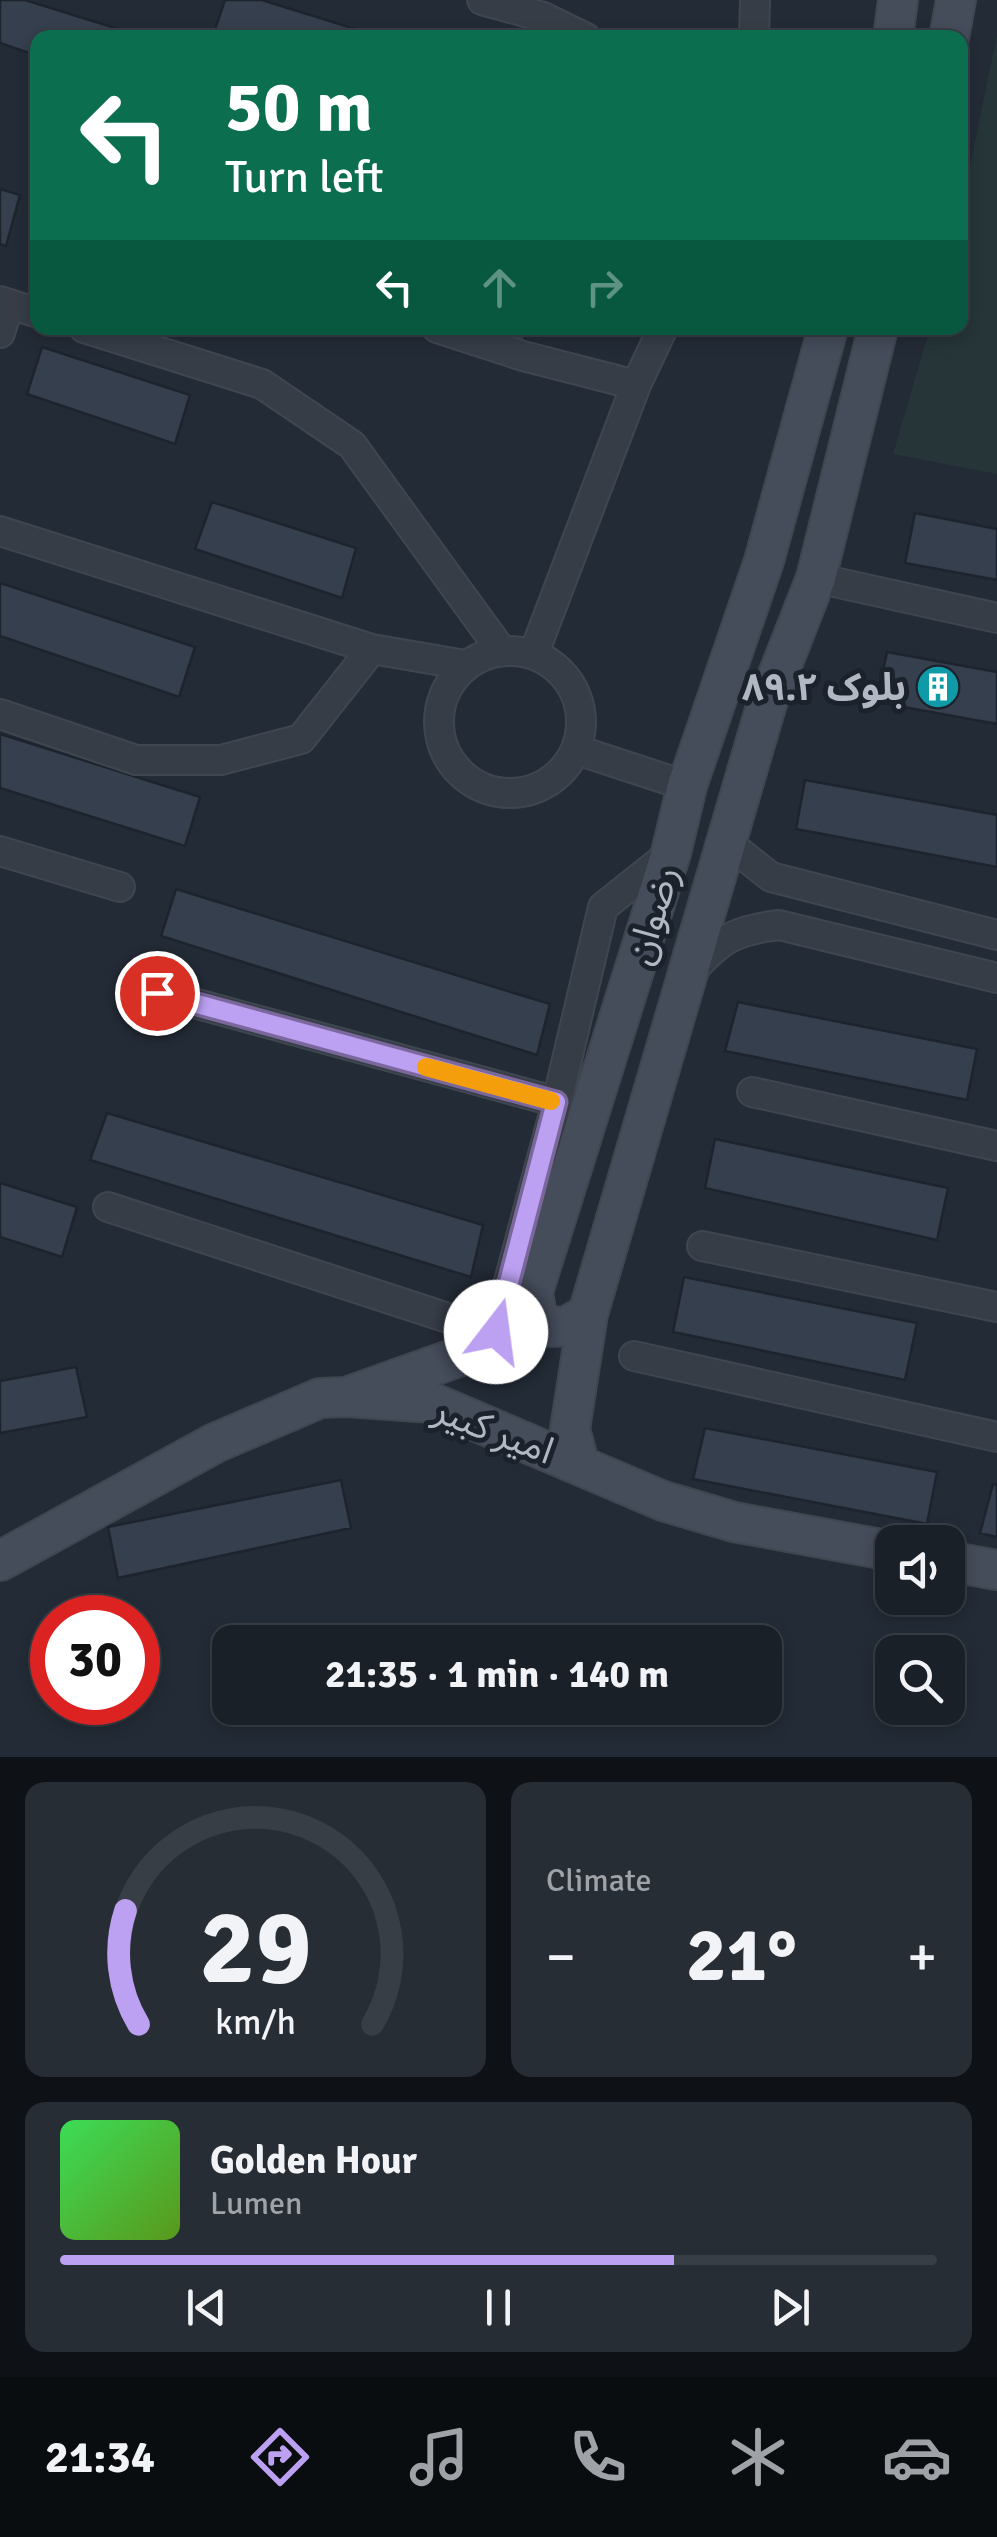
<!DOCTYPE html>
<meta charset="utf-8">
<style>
body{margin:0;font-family:Signika,"Noto Sans Arabic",sans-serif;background:#272d34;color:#f1f3f6;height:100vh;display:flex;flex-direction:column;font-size:38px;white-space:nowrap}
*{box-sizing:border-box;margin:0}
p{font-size:32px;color:#9fa3a8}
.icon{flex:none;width:55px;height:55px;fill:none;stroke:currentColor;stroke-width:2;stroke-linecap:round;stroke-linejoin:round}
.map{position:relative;height:1757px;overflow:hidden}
.drawer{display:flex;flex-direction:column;gap:25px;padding:25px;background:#0e1216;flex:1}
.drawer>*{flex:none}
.hud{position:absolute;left:30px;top:30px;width:938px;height:305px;border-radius:20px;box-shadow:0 5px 15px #0003,0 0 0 2px #383e45;background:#0b6e4f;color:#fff;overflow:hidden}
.controls{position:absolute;left:875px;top:1525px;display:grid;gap:20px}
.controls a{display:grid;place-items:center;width:90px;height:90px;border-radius:20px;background:#1a2028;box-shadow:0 5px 15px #0003,0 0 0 2px #383e45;font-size:50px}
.speed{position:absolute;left:30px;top:1595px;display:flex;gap:20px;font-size:50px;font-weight:700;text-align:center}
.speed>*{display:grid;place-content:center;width:130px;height:130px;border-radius:50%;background:#1a2028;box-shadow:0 5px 15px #0003,0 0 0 2px #383e45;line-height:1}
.speed .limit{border:15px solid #d22;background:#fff;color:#111}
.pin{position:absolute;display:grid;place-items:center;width:85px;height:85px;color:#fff;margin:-42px;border:5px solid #fff;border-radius:50%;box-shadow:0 2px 10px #0007}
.me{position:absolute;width:110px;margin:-55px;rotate:15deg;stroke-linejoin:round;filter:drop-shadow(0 0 8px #0008)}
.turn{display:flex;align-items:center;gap:35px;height:210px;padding:0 30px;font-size:45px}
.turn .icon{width:130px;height:130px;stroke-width:2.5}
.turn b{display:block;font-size:70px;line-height:85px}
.lanes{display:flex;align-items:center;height:95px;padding:0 30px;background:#0003;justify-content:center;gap:50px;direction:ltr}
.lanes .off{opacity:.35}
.big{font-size:75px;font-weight:700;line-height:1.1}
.drawer .card{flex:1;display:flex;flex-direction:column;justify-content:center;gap:15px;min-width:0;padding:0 35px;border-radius:20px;background:#272d34}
.drawer .dial{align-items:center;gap:0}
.dial svg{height:260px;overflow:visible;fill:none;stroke:#383e45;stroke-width:7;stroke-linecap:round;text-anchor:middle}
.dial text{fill:#f1f3f6;stroke:none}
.song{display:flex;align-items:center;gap:30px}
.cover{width:120px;height:120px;border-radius:15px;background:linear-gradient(135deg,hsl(130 70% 55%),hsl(90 70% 35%))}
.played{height:10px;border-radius:5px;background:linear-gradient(90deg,#bca0f2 70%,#383e45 70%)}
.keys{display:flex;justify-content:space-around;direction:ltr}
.heat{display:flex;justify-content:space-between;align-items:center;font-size:55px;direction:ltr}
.drawer .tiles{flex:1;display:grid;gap:25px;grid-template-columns:1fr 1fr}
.card:last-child{grid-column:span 2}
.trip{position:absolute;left:212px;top:1625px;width:570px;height:100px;border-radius:20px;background:#1a2028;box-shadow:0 5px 15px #0003,0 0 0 2px #383e45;font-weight:700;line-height:100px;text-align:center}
.dock{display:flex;height:160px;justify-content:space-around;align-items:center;background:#0a0d10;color:#9fa3a8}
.dock .icon{width:70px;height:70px}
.dock .on{color:#bca0f2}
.dock b{font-size:45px;color:#f1f3f6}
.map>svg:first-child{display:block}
</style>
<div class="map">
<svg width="997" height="1757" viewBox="0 0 997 1757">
<rect width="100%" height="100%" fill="#232b36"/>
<path fill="#253538" d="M997,35V474L893,454L930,328H960V214Z"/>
<path fill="#353f4d" stroke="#1e242e" stroke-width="2.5" d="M0,0H25L141,36L38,38V56L0,43Z
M225,0H262L384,38H212Z
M0,189L20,195L6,246L0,244Z
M267,328H293L291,335Z
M474,328H529L523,342Z
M42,347L190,395L175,444L27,394Z
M212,502L356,548L342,598L195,549Z
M915,513L997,529V580L905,563Z
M0,583L195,647L179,697L0,636Z
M887,652L997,672V724L876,702Z
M0,734L200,797L185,846L0,788Z
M805,780L997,815V867L796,829Z
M176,889L550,1004L537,1055L161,936Z
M738,1002L977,1049L967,1100L725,1051Z
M107,1113L483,1225L471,1277L90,1160Z
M715,1139L948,1188L937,1240L705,1188Z
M0,1183L77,1207L62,1257L0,1237Z
M684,1277L917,1323L905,1380L673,1332Z
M76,1367L87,1417L0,1433V1381Z
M705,1428L937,1472L927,1524L693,1479Z
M341,1480L351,1528L118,1578L108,1527Z
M993,1484L997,1485V1537L980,1533Z"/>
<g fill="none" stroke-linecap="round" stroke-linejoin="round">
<g stroke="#404650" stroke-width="32">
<path id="street" d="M482,0L543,17L586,38
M754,38L755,0
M0,301L38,313
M84,328L262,384L352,445L501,650
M437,328L523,356L636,385
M0,333L9,304
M0,531L372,649L465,665
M816,578L997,618
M439 722a71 71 0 1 1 142 0a71 71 0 1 1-142 0Z
M534,653L636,385L663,328
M0,714L136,760H221L301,739L372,649
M577,750L687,786
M725,841L771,877L997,935
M0,851L120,887
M693,970C721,938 737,930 779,925L997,978
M157,993L557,1102
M752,1092L997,1146
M108,1207L494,1333
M702,1246L997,1307
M496,1330L557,1102L603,907L671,853
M634,1356L997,1437"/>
</g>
<g stroke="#404650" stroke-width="42">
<path id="secondary" d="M893,38L898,0
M949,38L956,0
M533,1292L537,1316L550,1327L567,1326L588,1314
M346,1397L461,1356L496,1331L533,1292L671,853L687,786L764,561L828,328
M579,1463L570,1429L588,1314L767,703L816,578L878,328
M0,1561L215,1443L320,1398L346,1397L433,1403L663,1501L734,1522L892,1551
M948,1561L997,1570"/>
</g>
<use href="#street" stroke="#363d47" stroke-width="28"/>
<use href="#secondary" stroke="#454c5a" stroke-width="38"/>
</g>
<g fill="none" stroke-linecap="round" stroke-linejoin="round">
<g stroke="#7a689d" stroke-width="25">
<path id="route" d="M157,993L556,1102L496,1332"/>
</g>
<use href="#route" stroke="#bca0f2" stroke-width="18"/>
<path stroke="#f59e0b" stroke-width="18" d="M426,1067L551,1101"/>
</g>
<defs>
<g id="building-disc" transform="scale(2.25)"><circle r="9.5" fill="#0f9aa8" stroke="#1c222c"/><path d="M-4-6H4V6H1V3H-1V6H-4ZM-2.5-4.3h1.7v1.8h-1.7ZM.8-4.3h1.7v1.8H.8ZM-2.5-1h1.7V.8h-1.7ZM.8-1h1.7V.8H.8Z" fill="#fff"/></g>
</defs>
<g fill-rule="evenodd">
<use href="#building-disc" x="938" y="687"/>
</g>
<g text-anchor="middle" stroke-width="10" stroke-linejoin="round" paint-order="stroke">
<g font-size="38" font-weight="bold" fill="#b1b8c3" stroke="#1c222c" text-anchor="end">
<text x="906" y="700">بلوک ۸۹.۲</text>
</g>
<g font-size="38" fill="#b1b8c3" stroke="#1c222c">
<text transform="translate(652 915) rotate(-73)" y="13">رضوان</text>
<text transform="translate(494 1430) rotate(21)" y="13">امیر کبیر</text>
</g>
</g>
</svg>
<div class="controls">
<a><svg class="icon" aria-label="sound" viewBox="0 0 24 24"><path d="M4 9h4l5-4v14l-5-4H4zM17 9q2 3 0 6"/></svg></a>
<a><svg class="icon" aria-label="search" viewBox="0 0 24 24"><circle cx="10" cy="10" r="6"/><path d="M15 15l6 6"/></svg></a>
</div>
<div class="speed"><div class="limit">30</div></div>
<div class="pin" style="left:157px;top:993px;background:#d93025"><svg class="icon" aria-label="arrive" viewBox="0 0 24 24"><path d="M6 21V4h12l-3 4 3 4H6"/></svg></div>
<svg class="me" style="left:496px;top:1332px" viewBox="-20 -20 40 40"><circle r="19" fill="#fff"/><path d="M0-13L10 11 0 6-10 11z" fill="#bca0f2"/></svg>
<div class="trip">21:35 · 1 min · 140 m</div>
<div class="hud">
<div class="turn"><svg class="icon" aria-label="left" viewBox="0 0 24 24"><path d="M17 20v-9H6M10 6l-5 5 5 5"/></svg><div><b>50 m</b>Turn left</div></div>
<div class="lanes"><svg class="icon" aria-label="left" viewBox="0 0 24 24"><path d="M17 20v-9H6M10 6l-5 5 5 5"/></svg><svg class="icon off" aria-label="ahead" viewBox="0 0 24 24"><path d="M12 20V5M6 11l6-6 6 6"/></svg><svg class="icon off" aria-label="right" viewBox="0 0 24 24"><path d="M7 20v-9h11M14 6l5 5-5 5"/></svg></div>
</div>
</div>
<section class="drawer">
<div class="tiles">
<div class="card dial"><svg viewBox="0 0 100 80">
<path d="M14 69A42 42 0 1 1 86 69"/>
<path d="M14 69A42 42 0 0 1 10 34" stroke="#bca0f2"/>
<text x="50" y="56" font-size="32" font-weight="700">29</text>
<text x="50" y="72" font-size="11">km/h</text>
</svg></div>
<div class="card"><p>Climate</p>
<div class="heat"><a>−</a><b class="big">21°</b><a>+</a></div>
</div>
<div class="card">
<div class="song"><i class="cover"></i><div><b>Golden Hour</b><p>Lumen</p></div></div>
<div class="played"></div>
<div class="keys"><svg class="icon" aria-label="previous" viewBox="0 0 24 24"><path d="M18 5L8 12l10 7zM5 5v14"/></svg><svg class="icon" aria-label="pause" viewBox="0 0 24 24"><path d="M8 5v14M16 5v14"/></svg><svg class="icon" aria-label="next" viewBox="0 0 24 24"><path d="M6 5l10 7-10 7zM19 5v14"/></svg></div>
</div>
</div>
</section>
<nav class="dock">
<b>21:34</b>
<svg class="icon on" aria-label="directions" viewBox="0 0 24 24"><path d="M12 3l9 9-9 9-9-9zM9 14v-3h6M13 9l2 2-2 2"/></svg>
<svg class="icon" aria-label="music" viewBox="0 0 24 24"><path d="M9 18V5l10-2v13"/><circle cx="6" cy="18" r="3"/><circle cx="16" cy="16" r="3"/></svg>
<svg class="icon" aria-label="phone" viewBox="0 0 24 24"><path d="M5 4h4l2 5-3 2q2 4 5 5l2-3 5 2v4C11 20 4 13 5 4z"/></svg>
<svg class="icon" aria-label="climate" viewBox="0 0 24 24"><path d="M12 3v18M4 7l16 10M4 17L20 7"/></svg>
<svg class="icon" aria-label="car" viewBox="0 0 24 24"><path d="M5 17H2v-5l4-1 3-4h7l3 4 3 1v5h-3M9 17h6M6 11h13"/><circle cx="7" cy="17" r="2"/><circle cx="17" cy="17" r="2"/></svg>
</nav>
